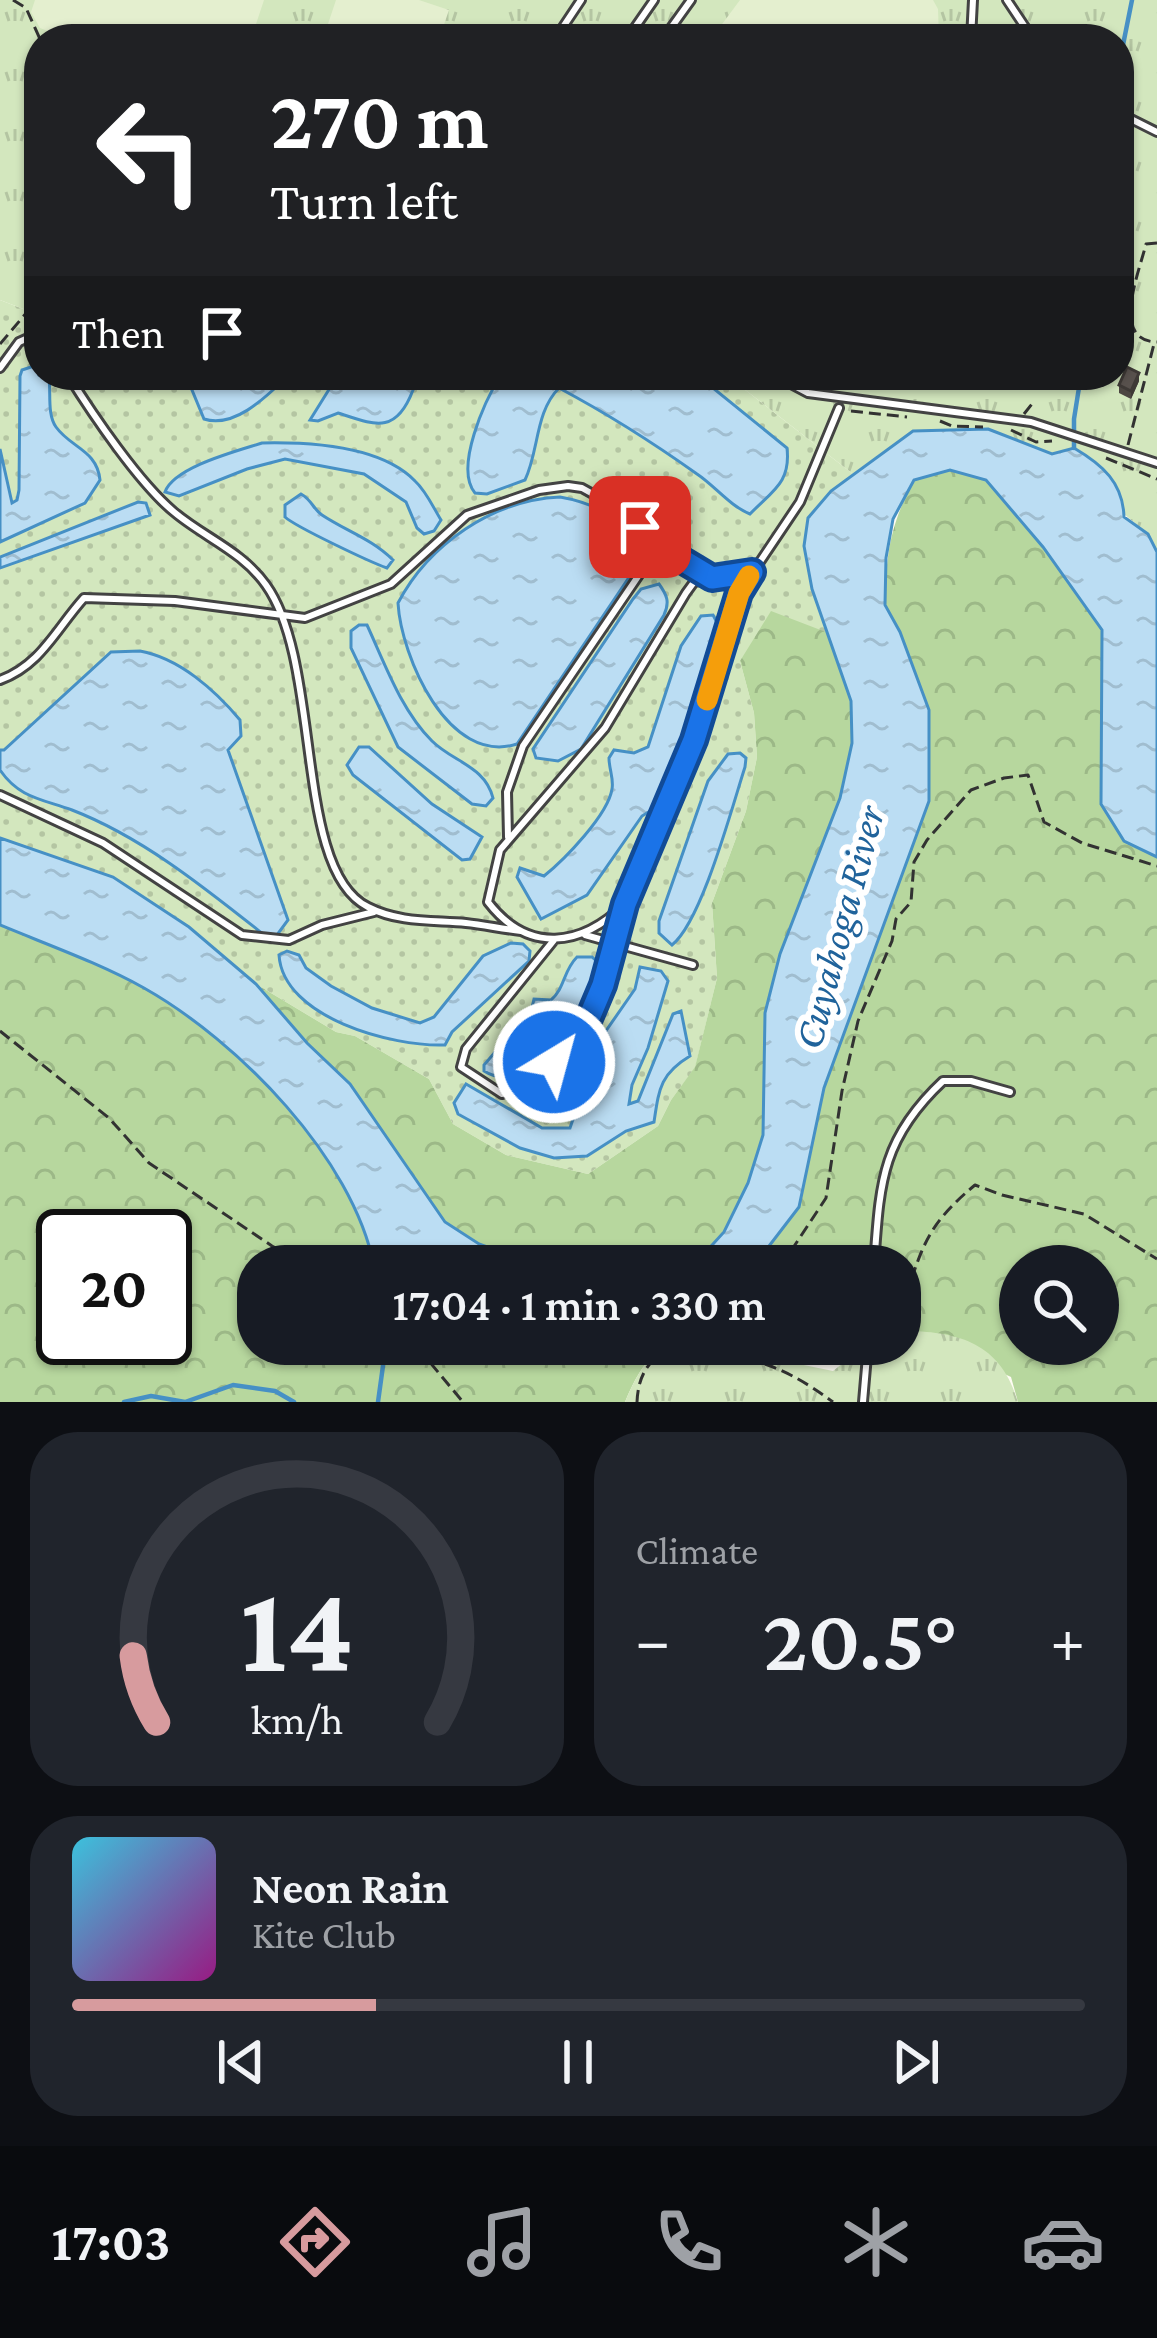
<!DOCTYPE html>
<meta charset="utf-8">
<style>
body{margin:0;font-family:"Crimson Pro",serif;background:#20242c;color:#f1f3f6;height:100vh;display:flex;flex-direction:column;font-size:45px;white-space:nowrap}
*{box-sizing:border-box;margin:0}
p{font-size:39px;color:#9ea1a6}
.icon{flex:none;width:66px;height:66px;fill:none;stroke:currentColor;stroke-width:2;stroke-linecap:round;stroke-linejoin:round}
.map{position:relative;height:1402px;overflow:hidden}
.panel{display:flex;flex-direction:column;gap:30px;padding:30px;background:#0d0f14;flex:1}
.panel>*{flex:none}
.guide{position:absolute;left:24px;top:24px;width:1110px;height:366px;border-radius:48px;box-shadow:0 3px 9px #0004;background:#202124;color:#fff;overflow:hidden}
.fabs{position:absolute;left:999px;top:1245px;display:grid;gap:24px}
.fabs a{display:grid;place-items:center;width:120px;height:120px;border-radius:50%;background:#171b24;box-shadow:0 3px 9px #0004;font-size:60px}
.speed{position:absolute;left:36px;top:1209px;display:flex;gap:24px;font-size:60px;font-weight:700;text-align:center}
.speed>*{display:grid;place-content:center;width:156px;height:156px;border-radius:50%;background:#171b24;box-shadow:0 3px 9px #0004;line-height:1}
.speed .limit{border:6px solid #111;border-radius:18px;background:#fff;color:#111}
.pin{position:absolute;display:grid;place-items:center;width:102px;height:102px;color:#fff;margin:-51px;border-radius:24px;box-shadow:0 6px 18px #0006}
.me{position:absolute;width:132px;margin:-66px;rotate:37deg;stroke-linejoin:round;filter:drop-shadow(0 0 9px #0008)}
.turn{display:flex;align-items:center;gap:42px;height:252px;padding:0 48px;font-size:54px}
.turn .icon{width:156px;height:156px;stroke-width:2.5}
.turn b{display:block;font-size:84px;line-height:102px}
.then{display:flex;align-items:center;height:114px;padding:0 48px;background:#0003;gap:24px;font-size:45px}
.big{font-size:90px;font-weight:600;line-height:1.1}
.panel .widget{flex:1;display:flex;flex-direction:column;justify-content:center;gap:18px;min-width:0;padding:0 42px;border-radius:48px;background:#20242c}
.panel .dial{align-items:center;gap:0}
.dial svg{height:312px;overflow:visible;fill:none;stroke:#363941;stroke-width:7;stroke-linecap:round;text-anchor:middle}
.dial text{fill:#f1f3f6;stroke:none}
.song{display:flex;align-items:center;gap:36px}
.cover{width:144px;height:144px;border-radius:18px;background:linear-gradient(135deg,hsl(190 70% 55%),hsl(310 70% 35%))}
.played{height:12px;border-radius:6px;background:linear-gradient(90deg,#d79b9e 30%,#363941 30%)}
.keys{display:flex;justify-content:space-around;direction:ltr}
.heat{display:flex;justify-content:space-between;align-items:center;font-size:66px;direction:ltr}
.panel .tiles{flex:1;display:grid;gap:30px;grid-template-columns:1fr 1fr}
.widget:last-child{grid-column:span 2}
.trip{position:absolute;left:237px;top:1245px;width:684px;height:120px;border-radius:48px;background:#171b24;box-shadow:0 3px 9px #0004;font-weight:600;line-height:120px;text-align:center}
.menu{display:flex;height:192px;justify-content:space-around;align-items:center;background:#090b0e;color:#9ea1a6}
.menu .icon{width:84px;height:84px}
.menu .current{color:#d79b9e}
.menu b{font-size:54px;color:#f1f3f6}
.map>svg:first-child{display:block}
</style>
<div class="map">
<svg width="1157" height="1402" viewBox="0 0 1157 1402">
<defs>
<pattern id="grass-dots" width="8" height="8" patternUnits="userSpaceOnUse" patternTransform="scale(3)"><rect width="8" height="8" fill="#d3e7be"/><path d="M2 2h.1M6 6h.1" fill="none" stroke="#b4c5a2" stroke-width="1.8" stroke-linecap="round"/></pattern>
<pattern id="forest-crowns" width="20" height="18" patternUnits="userSpaceOnUse" patternTransform="scale(3)"><rect width="20" height="18" fill="#b7d79e"/><path d="M2 6a3 3 0 1 1 6 0M12 15a3 3 0 1 1 6 0" fill="none" stroke="#9cb887"/></pattern>
<pattern id="park-tufts" width="24" height="20" patternUnits="userSpaceOnUse" patternTransform="scale(3)"><rect width="24" height="20" fill="#d3e7be"/><path d="M3 7l-1-3M5 7V3M7 7l1-3M15 17l-1-3M17 17v-4M19 17l1-3" fill="none" stroke="#b4c5a2"/></pattern>
<pattern id="water-ripples" width="26" height="14" patternUnits="userSpaceOnUse" patternTransform="scale(3)"><rect width="26" height="14" fill="#bbddf3"/><path d="M2 4q2-2 4 0t4 0M15 11q2-2 4 0t4 0" fill="none" stroke="#a0bdcf"/></pattern>
</defs>
<rect width="100%" height="100%" fill="#fefcf3"/>
<path fill="url(#grass-dots)" d="M0,300L39,315V375H726L853,474C790,525 804,569 831,634L740,661L754,713L757,757L746,811L712,903L717,978L695,1068L671,1100L658,1126L588,1174L506,1155L453,1124L429,1079L355,1036L336,1032L256,984L189,927L113,877L0,838Z"/>
<path fill="url(#forest-crowns)" fill-rule="evenodd" d="M950,470L986,480L1043,547L1103,630L1101,804L1124,841L1157,857V1402H1018L1011,1377L912,1331L900,1333V1266H258V1344H748L738,1349C672,1350 655,1330 625,1402H0V838L113,877L189,927L256,984L336,1032L355,1036L429,1079L453,1124L506,1155L588,1174L658,1126L671,1100L695,1067L717,978L712,903L746,811L757,757L754,713L740,661L771,611L831,634L885,605C886,554 890,525 914,480ZM63,1236H165V1338H63ZM1020,1266H1098V1344H1020Z"/>
<path fill="url(#park-tufts)" d="M0,0H1157V552L1148,534L1052,454L988,429L914,431L853,474L726,375H1119V39H39V315L0,300Z
M912,1331C965,1333 1002,1347 1018,1402H625C655,1330 672,1350 737,1349L748,1344H788L799,1364L833,1371L848,1359L853,1344H900V1333Z"/>
<path fill="#e4efcf" d="M35,0H264L251,39H69L40,28L31,12Z
M336,0H419L449,10L439,39H323Z
M740,0H933L938,9L939,39H711Z"/>
<path fill="url(#water-ripples)" stroke="#4690c5" stroke-width="3" d="M37,365L39,375L49,378C51,393 47,414 56,427C71,448 97,450 100,480L85,503L0,542V449L12,503L17,500L19,490L20,376L22,370Z
M194,375H289C267,396 235,429 204,419L192,390Z
M338,375H414L409,382L413,390C396,435 375,425 338,413L318,421L310,420Z
M501,375H697L787,448C791,483 772,491 750,514C730,506 715,486 697,474C652,442 608,414 559,388C535,412 539,451 525,480L487,494L475,493C454,468 485,400 501,375Z
M988,429L1052,454L1074,448C1103,465 1123,483 1124,517L1148,534L1157,552V857L1124,841L1101,804L1102,630L1043,547L986,480L950,470L914,480L893,519L886,558L885,605L900,632L929,710V801L824,1088L799,1207L766,1250L762,1266H693L724,1232L748,1183L763,1135L765,1013L780,954L840,798L852,743L851,701L812,589L804,546L808,518L831,491L913,431Z
M262,443C309,442 380,445 415,481C426,491 433,507 441,520L434,531L424,534L417,528L406,502L364,474L285,459L247,469L179,496L165,492C174,467 237,451 262,443Z
M301,494C312,500 313,509 322,515C346,531 372,539 393,560L387,568C370,562 296,527 285,517V505Z
M560,497C595,503 628,520 646,552L517,744C448,766 401,656 398,603C429,544 493,500 560,497Z
M138,502L146,503L150,515L0,568V557Z
M659,584C667,595 670,602 664,615L581,749L558,761L536,758L533,749L633,599L641,589Z
M713,615L720,628L704,684L655,808L642,816L587,895L541,919L517,877L520,868L544,876C564,860 608,815 612,789C614,779 609,769 609,758L614,750L634,753L648,747L681,646L701,616Z
M359,625H367C385,664 401,710 432,741C453,762 485,766 493,798L486,806L472,804L398,747L351,648V631Z
M140,651C179,658 215,690 240,720L241,736L228,750L288,920L277,935L263,934C205,888 142,837 72,810C42,799 19,798 0,770V750H4L111,652Z
M359,747H369L432,804L482,837L470,859L462,860L353,775L347,765Z
M740,753L746,758L745,767C732,807 702,921 672,945L659,933V921L708,781L728,754Z
M0,838L113,877L189,927L256,984L307,1043L350,1084L445,1222L479,1244L523,1260L562,1261L586,1266H374C353,1158 238,1041 144,988C99,963 48,945 0,925Z
M511,943L523,944L530,951L529,961L452,1032L445,1045C393,1047 283,1018 279,955L287,951L299,955L306,968L331,986L372,1008L420,1023L434,1017L483,956Z
M577,957H592L601,965C592,1004 533,1102 484,1071V1065L513,1031L529,1020L534,999L551,1000C565,988 563,971 577,957Z
M640,967L661,971L668,981L648,1048L632,1085L629,1104L638,1101L673,1014L681,1011L690,1056C660,1074 659,1089 654,1122L626,1131L587,1156L554,1158L520,1148L467,1119L458,1114L454,1103L466,1084L542,1128H570L601,1038L635,989Z"/>
<g fill="none" stroke-linecap="round" stroke-linejoin="round">
<path stroke="#4690c5" stroke-width="4.5" d="M1119,65L1132,0
M1074,448V419L1081,375
M124,1402L151,1396L185,1402L233,1385L275,1391L294,1402
M378,1402L386,1344"/>
<g stroke="#434343" stroke-width="12">
<path id="lane" d="M1007,0L1033,39
M555,39L581,0
M627,39L654,0
M663,39L691,0
M971,39L973,0
M1119,113L1157,132
M0,368L19,342L39,333
M68,375C93,415 139,483 174,512C205,538 242,551 266,585C323,665 293,870 368,907C399,923 433,920 466,923C485,925 502,929 521,931
M774,375L808,393L1031,422L1157,463
M752,572L694,582L686,593L605,728L500,850L488,902C528,954 581,947 625,904L694,739L739,593L800,502L839,408
M0,680C41,665 56,629 84,598L175,601L305,618L391,584L467,515L539,490L568,486L582,488L609,503L677,557L709,576
M0,795L103,843L242,935L289,940L322,925L374,912
M508,837L507,792L523,746L660,544
M585,935L693,965
M554,940L466,1049L461,1067L502,1094C585,1056 606,991 624,907
M874,1266C880,1185 880,1140 943,1081H971L1010,1092
M863,1402L868,1344"/>
</g>
<path stroke="#323232" stroke-width="3" stroke-dasharray="12 6" stroke-linecap="butt" d="M13,0L26,8L40,39
M39,59L31,68L39,79
M1157,243L1146,244C1139,273 1110,341 1157,342
M0,344L39,298
M1030,375L1041,383
M851,411L907,417
M1024,414L1035,400
M940,421L952,426L983,427
M1011,430L1036,442L1052,441
M1128,445L1154,344
M1106,458L1157,479
M0,1031L109,1118L149,1163L272,1246L311,1266
M781,1266L826,1198L842,1091L858,1021L892,941L896,919L911,902L914,862L927,840L971,790L1004,778L1028,775L1044,822L1082,843L1157,866
M900,1313C922,1251 922,1229 975,1185L1002,1195L1084,1214L1157,1259
M400,1344L428,1360L463,1402
M426,1344L428,1359
M637,1402C638,1378 647,1358 671,1350C739,1352 778,1361 833,1402"/>
<use href="#lane" stroke="#fff" stroke-width="6"/>
</g>
<path fill="#4c4642" d="M1139,381L1131,399L1119,393V385Z"/>
<path fill="#3e3936" d="M1139,373V381L1131,399V391Z"/>
<path fill="#58514d" stroke="#3e3936" stroke-width="3" d="M1127,367L1139,373L1131,391L1119,385Z"/>
<g fill="none" stroke-linecap="round" stroke-linejoin="round">
<g stroke="#114b97" stroke-width="30">
<path id="route" d="M554,1062L584,1030L603,985L625,904L694,740L739,593L752,572L712,578L677,557L640,527"/>
</g>
<use href="#route" stroke="#1a73e8" stroke-width="21"/>
<path stroke="#f59e0b" stroke-width="21" d="M707,700L739,593L749,576"/>
</g>
<g text-anchor="middle" stroke-width="12" stroke-linejoin="round" paint-order="stroke">
<g font-size="42" font-style="italic" fill="#20639b" stroke="#fff">
<text transform="translate(838 927) rotate(-75)" y="15">Cuyahoga River</text>
</g>
</g>
</svg>
<div class="fabs">
<a><svg class="icon" aria-label="search" viewBox="0 0 24 24"><circle cx="10" cy="10" r="6"/><path d="M15 15l6 6"/></svg></a>
</div>
<div class="speed"><div class="limit">20</div></div>
<div class="pin" style="left:640px;top:527px;background:#d93025"><svg class="icon" aria-label="arrive" viewBox="0 0 24 24"><path d="M6 21V4h12l-3 4 3 4H6"/></svg></div>
<svg class="me" style="left:554px;top:1062px" viewBox="-20 -20 40 40"><circle r="17" fill="#1a73e8" stroke="#fff" stroke-width="3"/><path d="M0-11L8 9 0 5-8 9z" fill="#fff"/></svg>
<div class="trip">17:04 · 1 min · 330 m</div>
<div class="guide">
<div class="turn"><svg class="icon" aria-label="left" viewBox="0 0 24 24"><path d="M17 20v-9H6M10 6l-5 5 5 5"/></svg><div><b>270 m</b>Turn left</div></div>
<div class="then">Then<svg class="icon" aria-label="arrive" viewBox="0 0 24 24"><path d="M6 21V4h12l-3 4 3 4H6"/></svg></div>
</div>
</div>
<section class="panel">
<div class="tiles">
<div class="widget dial"><svg viewBox="0 0 100 80">
<path d="M14 69A42 42 0 1 1 86 69"/>
<path d="M14 69A42 42 0 0 1 8 52" stroke="#d79b9e"/>
<text x="50" y="56" font-size="32" font-weight="700">14</text>
<text x="50" y="72" font-size="11">km/h</text>
</svg></div>
<div class="widget"><p>Climate</p>
<div class="heat"><a>−</a><b class="big">20.5°</b><a>+</a></div>
</div>
<div class="widget">
<div class="song"><i class="cover"></i><div><b>Neon Rain</b><p>Kite Club</p></div></div>
<div class="played"></div>
<div class="keys"><svg class="icon" aria-label="previous" viewBox="0 0 24 24"><path d="M18 5L8 12l10 7zM5 5v14"/></svg><svg class="icon" aria-label="pause" viewBox="0 0 24 24"><path d="M8 5v14M16 5v14"/></svg><svg class="icon" aria-label="next" viewBox="0 0 24 24"><path d="M6 5l10 7-10 7zM19 5v14"/></svg></div>
</div>
</div>
</section>
<nav class="menu">
<b>17:03</b>
<svg class="icon current" aria-label="directions" viewBox="0 0 24 24"><path d="M12 3l9 9-9 9-9-9zM9 14v-3h6M13 9l2 2-2 2"/></svg>
<svg class="icon" aria-label="music" viewBox="0 0 24 24"><path d="M9 18V5l10-2v13"/><circle cx="6" cy="18" r="3"/><circle cx="16" cy="16" r="3"/></svg>
<svg class="icon" aria-label="phone" viewBox="0 0 24 24"><path d="M5 4h4l2 5-3 2q2 4 5 5l2-3 5 2v4C11 20 4 13 5 4z"/></svg>
<svg class="icon" aria-label="climate" viewBox="0 0 24 24"><path d="M12 3v18M4 7l16 10M4 17L20 7"/></svg>
<svg class="icon" aria-label="car" viewBox="0 0 24 24"><path d="M5 17H2v-5l4-1 3-4h7l3 4 3 1v5h-3M9 17h6M6 11h13"/><circle cx="7" cy="17" r="2"/><circle cx="17" cy="17" r="2"/></svg>
</nav>
